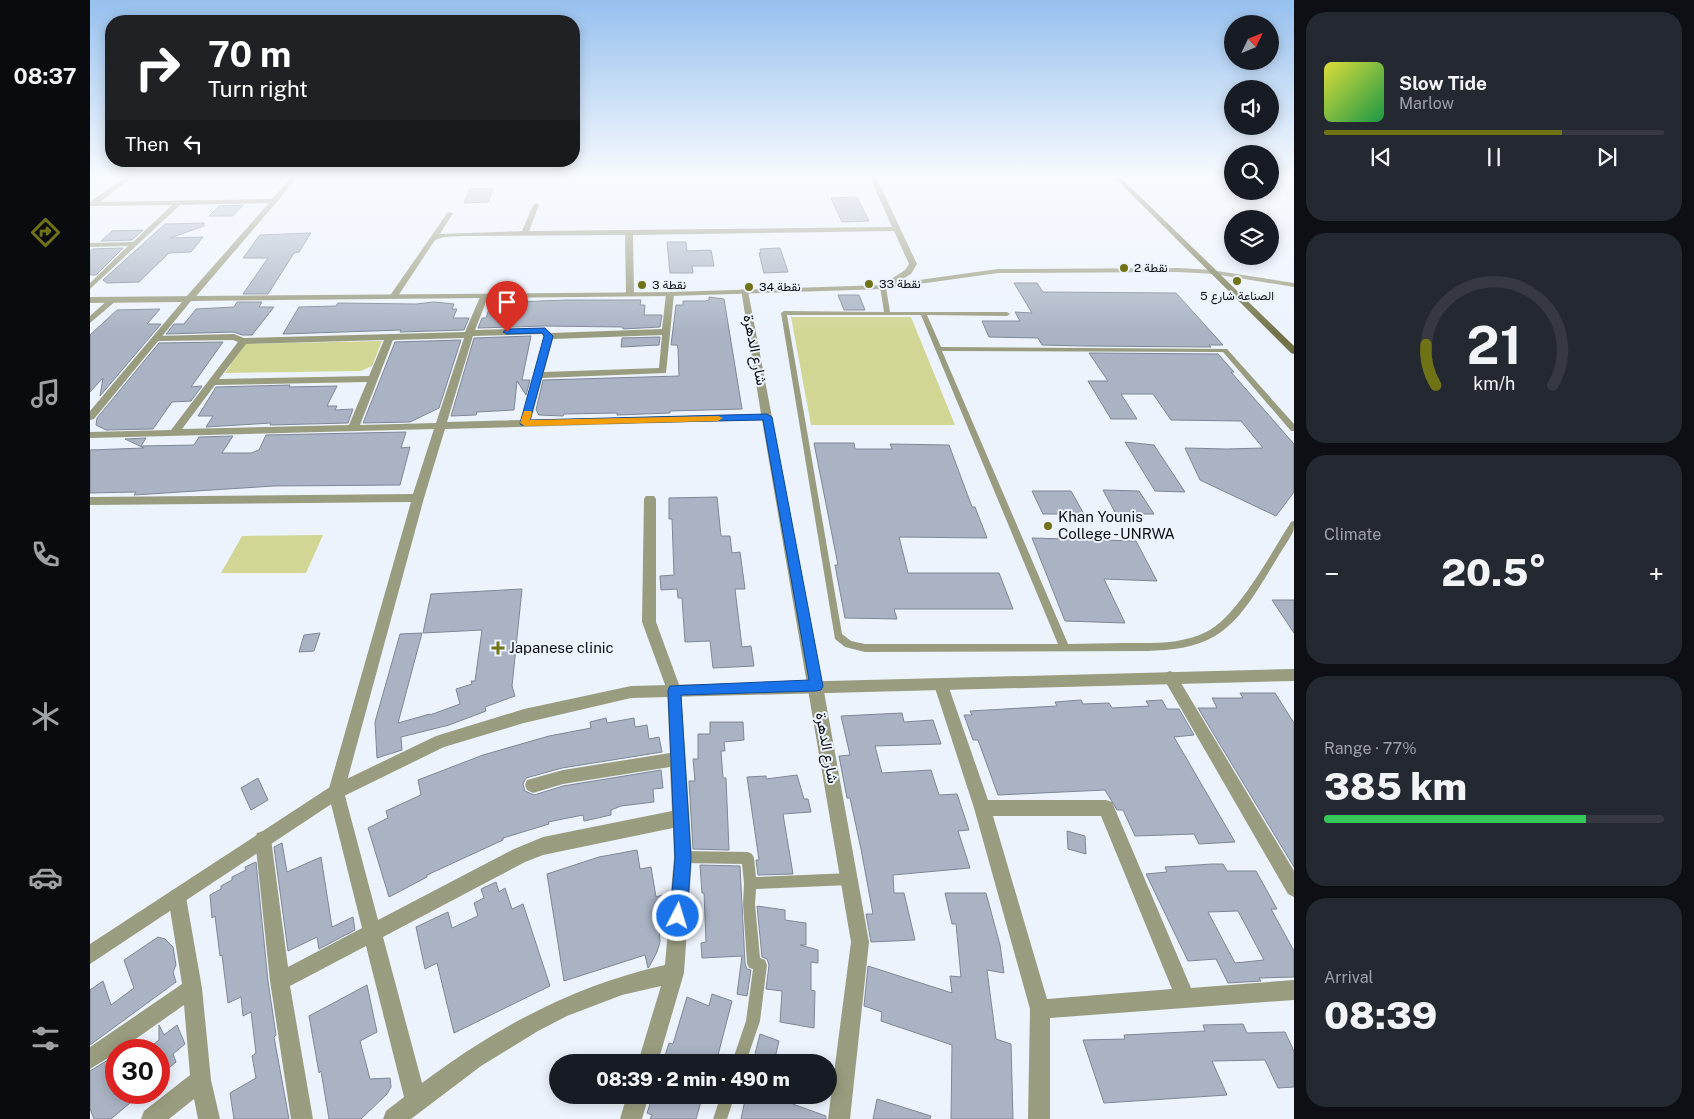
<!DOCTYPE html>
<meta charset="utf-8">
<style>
body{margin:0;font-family:"Public Sans",Vazirmatn,sans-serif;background:#242831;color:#f1f3f6;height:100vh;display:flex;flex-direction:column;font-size:19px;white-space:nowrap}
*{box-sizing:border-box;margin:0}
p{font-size:16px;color:#9ea1a6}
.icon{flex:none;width:28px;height:28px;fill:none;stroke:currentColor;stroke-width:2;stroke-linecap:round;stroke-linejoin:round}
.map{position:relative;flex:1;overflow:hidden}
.drawer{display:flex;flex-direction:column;gap:12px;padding:12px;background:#0d0f14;width:400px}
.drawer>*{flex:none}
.hud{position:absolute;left:15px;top:15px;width:475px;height:152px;border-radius:20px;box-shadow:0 2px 12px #0003;background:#202124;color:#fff;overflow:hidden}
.needle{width:32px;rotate:47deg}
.fabs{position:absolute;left:1134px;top:15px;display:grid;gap:10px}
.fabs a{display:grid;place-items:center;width:55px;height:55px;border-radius:50%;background:#171b24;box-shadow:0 2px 12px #0003;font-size:25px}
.speed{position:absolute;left:15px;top:1039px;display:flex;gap:10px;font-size:25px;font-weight:700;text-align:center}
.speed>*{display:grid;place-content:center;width:65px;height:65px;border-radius:50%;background:#171b24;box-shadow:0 2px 12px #0003;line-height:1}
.speed .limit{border:8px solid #d22;background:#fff;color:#111}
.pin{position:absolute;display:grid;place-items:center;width:42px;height:42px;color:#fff;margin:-51px -21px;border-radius:50% 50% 50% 0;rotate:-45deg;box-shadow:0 0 5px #0007}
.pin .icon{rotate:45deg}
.me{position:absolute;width:55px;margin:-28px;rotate:5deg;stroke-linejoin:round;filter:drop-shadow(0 0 4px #0008)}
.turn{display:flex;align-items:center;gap:18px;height:105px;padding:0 20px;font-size:22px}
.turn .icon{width:65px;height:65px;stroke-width:2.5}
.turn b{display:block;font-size:35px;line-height:42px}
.then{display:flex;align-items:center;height:48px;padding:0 20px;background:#0003;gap:10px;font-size:19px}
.big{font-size:38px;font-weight:800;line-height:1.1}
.drawer .tile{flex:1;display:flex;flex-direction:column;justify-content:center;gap:8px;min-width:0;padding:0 18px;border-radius:20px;background:#242831}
.drawer .dial{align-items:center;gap:0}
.dial svg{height:130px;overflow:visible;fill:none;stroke:#363941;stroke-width:7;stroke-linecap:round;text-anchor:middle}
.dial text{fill:#f1f3f6;stroke:none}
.song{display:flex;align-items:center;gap:15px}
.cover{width:60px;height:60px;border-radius:8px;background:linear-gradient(135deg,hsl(60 70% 55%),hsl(140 70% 35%))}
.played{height:5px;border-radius:2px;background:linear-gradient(90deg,#707216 70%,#363941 70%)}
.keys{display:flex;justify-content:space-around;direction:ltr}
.heat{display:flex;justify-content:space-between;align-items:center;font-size:28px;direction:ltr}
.charge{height:8px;border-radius:4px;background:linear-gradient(90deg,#34c759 77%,#363941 0)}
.trip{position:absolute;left:459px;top:1054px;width:288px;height:50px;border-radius:25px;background:#171b24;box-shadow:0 2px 12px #0003;font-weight:800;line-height:50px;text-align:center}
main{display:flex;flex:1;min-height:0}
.tabs{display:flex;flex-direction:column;width:90px;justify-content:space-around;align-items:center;background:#090b0e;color:#9ea1a6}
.tabs .icon{width:35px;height:35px}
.tabs .on{color:#707216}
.tabs b{font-size:22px;color:#f1f3f6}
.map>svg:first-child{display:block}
</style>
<main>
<nav class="tabs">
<b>08:37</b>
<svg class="icon on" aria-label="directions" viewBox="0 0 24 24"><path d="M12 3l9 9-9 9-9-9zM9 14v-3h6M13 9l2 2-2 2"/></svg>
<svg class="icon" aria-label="music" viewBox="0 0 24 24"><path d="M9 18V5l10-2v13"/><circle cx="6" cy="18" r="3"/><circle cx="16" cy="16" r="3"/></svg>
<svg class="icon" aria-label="phone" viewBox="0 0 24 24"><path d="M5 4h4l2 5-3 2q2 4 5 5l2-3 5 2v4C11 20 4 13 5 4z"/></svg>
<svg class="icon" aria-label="climate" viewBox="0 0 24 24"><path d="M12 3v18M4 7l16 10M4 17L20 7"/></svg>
<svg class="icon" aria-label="car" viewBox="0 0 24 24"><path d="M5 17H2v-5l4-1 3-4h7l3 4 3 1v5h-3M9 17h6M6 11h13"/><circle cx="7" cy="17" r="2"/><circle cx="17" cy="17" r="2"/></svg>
<svg class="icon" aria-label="filters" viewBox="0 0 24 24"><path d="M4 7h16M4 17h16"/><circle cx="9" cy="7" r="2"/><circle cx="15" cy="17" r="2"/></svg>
</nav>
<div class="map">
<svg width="1204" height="1119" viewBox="0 0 1204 1119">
<rect width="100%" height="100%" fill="#edf3fd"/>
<path fill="#d2d694" d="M701,317H821L865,425H721Z
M292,341L282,366L271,371L135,373L154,344Z
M233,535L216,573H131L152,536Z"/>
<path fill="#a9b3c3" stroke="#7d8795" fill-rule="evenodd" d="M380,189H403L398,202L374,203Z
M767,197L779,221L752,222L741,198Z
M153,205L143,216H119L129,206Z
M114,223V226L80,238L113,237L101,252L79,253L49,282L17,283L13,280L75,224Z
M53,230L42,240L11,241L22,231Z
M221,233L209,252L204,253L178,294H153L178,258H153L170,235Z
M577,242H596L597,251L621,250L624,266H602L603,273H580Z
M33,248L6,275H0V251L3,249Z
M690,248L698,272L674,273L669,253H671L670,249Z
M924,283H947L953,292L1086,293L1133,345H1119L1121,347L994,346L952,345L948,338L899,337L892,321H930L925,312L942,313Z
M748,295H769L775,310H754Z
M619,297L634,299L652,409L580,411V413L527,415V413L474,414L473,416L449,415L446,410L453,380L589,376L588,348L587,345H581L586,305H593V301H615L619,300Z
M476,300H551L550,305H555L554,315H572L570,327L533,329V327L455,326L388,328L392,318H396L401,303Z
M147,302H172L169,307H184L162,335H152L144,332L76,334L84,324H94L106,309L144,307Z
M344,302L364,304L362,309H367L363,318H379L374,330L310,332L311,330L193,334L209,307L246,306L248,303L326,304Z
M70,309L57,324H71L10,396L13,378L0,392V335L27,310Z
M441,336L432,380H440L436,395L427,381L424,410L387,412L386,415L361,416L384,338Z
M570,337L569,345L531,347L532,338Z
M371,340L349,408L320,422L273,423L305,342Z
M133,342L101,387L112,386L101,401L82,402L63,429L16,430L6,425L7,418L69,343Z
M999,353L1128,354L1144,372H1141L1204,444V492L1186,516L1110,480L1095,448L1137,449L1173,448L1151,421L1081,420L1063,394H1031L1047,419H1021L998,381H1018Z
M200,385L199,387L247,386L237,406H247L245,410L263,409L258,423L180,425L181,423L116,427L123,416H108L126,387Z
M316,432L311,448L320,447L310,485L184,486L44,495L46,492L0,493V450L54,448L35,439L56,438L51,446L104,445L109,437L143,436L132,453H161L169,450L176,435Z
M1035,442L1064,445L1095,492L1065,491Z
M724,443H764L765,449H802L800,444L859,445L882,507H885L897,538L809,537L818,573H909L923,609H804L807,619L755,618L745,565H748Z
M1013,490L1049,491L1064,514H1026Z
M942,491H981L994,514H953Z
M627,497L631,536H640L642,553L650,552L655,589H645L652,647L661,646L664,666L623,668L620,641L595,642L592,598H588L587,589L571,590L570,576L584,575L582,519H579V498Z
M942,538L1046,541L1067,581L1014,579L1035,623L975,621Z
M432,589L422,686L425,696L395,707L396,711L359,725L311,737L312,750L287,758L285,722L310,634L332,633L308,723L340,714V715L370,704L366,689L382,684L381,681H385L392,630L333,633L341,594Z
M1182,600H1204V633Z
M230,633L224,651L209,652L214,635Z
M1150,693H1185L1204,723V867L1108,708H1127L1122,698H1153Z
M991,700L993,704L1019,703L1022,708L1059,706L1056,701L1072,700L1077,709H1089L1104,735L1084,737L1145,842L1109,844L1104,834L1045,836L1033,810H1027L1015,790L908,795L888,740H883L874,715H882L880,711L967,706L965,702Z
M812,713L814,722L843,720L851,744L785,746L792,773L841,770L849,795L867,794L879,830L868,831L880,868L803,875L804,893H814L825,940L781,942L776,914H783L771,849L760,798H757L749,756L760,755L751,716Z
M516,718L517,723L544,718L545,727L557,725L559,739L569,737L572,752L472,768L436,778L433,784L435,791L444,795L473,786L571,770L573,788L563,789L564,802L531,806L521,810V815L494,821L493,815L458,822L459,824L413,838V840L337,875V877L299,897L278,828L298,818L296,811L331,795L328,780L393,755L459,736L501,728L500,722Z
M620,722H653L654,740L634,742L635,751H631L633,778H636L639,850L603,849L599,781H605L603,759H608V734H620Z
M707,775L714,799H718L721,812L693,814L703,874L668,875L666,860H669L657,777L676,776V779Z
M168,778L178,800L161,810L151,788Z
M977,831L995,836L996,854L978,849Z
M192,843L197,872L231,857L242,927L263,917L265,930L229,949L227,937L198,951L184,847Z
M547,850L550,869L561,867L566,897L572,895L577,915L568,918L570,942L567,952L559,967L558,968L555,955L474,981L457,874L509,857Z
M166,862L178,981L186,1035L184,1037L199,1119H144L140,1093L166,1078L162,1056L166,1053L161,1012L153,1016L151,997L138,1003L132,955L130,956L125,916L122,918L120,895L131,889V886L142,880V877L156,870L155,867Z
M1122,864H1133L1137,871H1166L1187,909H1181L1204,951V977L1169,978L1171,981L1138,983L1126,959L1098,961L1056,874L1077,872L1075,867ZM1148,911L1174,960L1145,963L1118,912Z
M610,865L650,866L655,963L657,969L661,970L657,996L647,994L652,956L612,958L611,943L616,942L614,893H612Z
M406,882L409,892L415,888L422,909L433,904L460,986L364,1033L347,963L335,969L326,927L358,912L362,928L388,916L384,903L394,898L391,889Z
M855,893H896L910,945L914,973L897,970L906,1039L921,1044L923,1119H861L862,1045L791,1021L792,1012L774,1006L778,966L862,993L860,976L871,977L866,924H862Z
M667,906L695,910V920L716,923V945H710L728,950V963L721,962V990L725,991L724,1028L690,1022L692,991L676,989L679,965L677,959L672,957Z
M68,937L75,939L83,947L86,965L83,972L86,982L0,1045V990L13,981L21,1005L44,988L34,960Z
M277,985L287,1032L270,1041L280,1079L300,1078L301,1087L297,1094L271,1119H239L231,1071L229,1073L219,1016Z
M622,994L642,1001L627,1059L623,1057L621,1062H573L579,1043L583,1044L597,997L619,1006Z
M1153,1024L1157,1033L1195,1032L1204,1051V1087L1188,1088L1175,1060L1122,1061L1137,1095L1014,1103L993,1040L1035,1039L1034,1035L1115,1031L1113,1025Z
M69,1025L74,1035L87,1025L95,1044L83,1054L86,1062L69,1076V1050H56L69,1040Z
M670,1034L689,1041L684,1062H663Z
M26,1055V1092H53L21,1119H4L0,1109V1071Z
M563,1095H613L606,1119H560L562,1115L557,1113Z
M656,1095H701L700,1103L736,1116V1119H651Z
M787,1099L841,1116L840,1119H783Z"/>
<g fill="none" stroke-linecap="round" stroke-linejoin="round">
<path fill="#9a9c7f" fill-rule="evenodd" d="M793,285L796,287L800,312H917L920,314L917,316L837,315L851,347L1137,349L1204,424V431H1201L1133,352L852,351L978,644C996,644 1014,643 1032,643C1060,643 1092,645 1118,631C1149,614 1181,553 1201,522L1204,521C1204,525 1204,529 1203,532C1199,540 1193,548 1189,555C1173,581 1152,621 1125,636C1105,648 1081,650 1058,651L775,652L755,647L745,639L691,313L694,311L794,312L790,287ZM697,315H831L968,644H775L761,641L752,634Z
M593,851L658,852L662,854L664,858L666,877L760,873L764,875L766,879L764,883L760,885L666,889L665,904L670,958L675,960L677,965L670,1021L656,1062H642L656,1021L663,969L659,968L657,963L653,904L654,883L652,864L593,863L589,861L587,857L589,853Z
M631,1095H645L637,1119H623Z"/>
<path fill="#9a9c7f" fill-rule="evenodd" d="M36,177H43L10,202L182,199L202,177H208L102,301H96V297L179,203L90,205L0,289V283L38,246L0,247V243L43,242L82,205L0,206V202Z
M780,177H786L827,264L821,274L796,289L789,287L815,270L819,264L804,231L543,235L544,294L540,296L536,294L535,235L374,236L354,237L345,240L306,299L299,297L358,212L363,213L350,234L432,231L443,205L446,203L449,205L439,231L802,227Z
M1121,270L1204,283V287L1124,274H1121Z
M651,289L658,291L733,686L779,942L760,1119H738L761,942L672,420L355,429L334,498L254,792L288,920L424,849L453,837L582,811L580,767L473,784L443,793L437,790L435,785L437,780L473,770L580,753L577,690L552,622L554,499L556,496H564L566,499V622L591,690L602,857L594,973L568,1062H548L571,986L532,995L477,1016L448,1031L391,1066L321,1119H293L296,1111L314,1097L276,946L200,986L223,1119H201L180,981L165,839L167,833L173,831L179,833L181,839L198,967L272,928L238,792L321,502L0,505V497L323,494L344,429L0,438V432L81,430L148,342L143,340L67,341L64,340V336L144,334L154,338L375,332L390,297L394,295L398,297L385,330L455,328L461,333L572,329L576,294L580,292L584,294L576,373L452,378L441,420L671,414ZM453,334L454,336L431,420L357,422L383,336ZM572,335L569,368L454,372L463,339ZM374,338L346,423L270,425L303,340ZM294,340L279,376L129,379L156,344ZM277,382L259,425L92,429L125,385ZM583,828L584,857L575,965C485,985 405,1028 332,1083L293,937L435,862L453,855Z
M20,298L27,300L0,323V316Z
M1080,671L1085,673L1204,871V897L1198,894L1075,681L1073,677L1075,673Z
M851,679L856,681L858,685L898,800H1016L1022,802L1101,988L1204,980V1000L960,1018V1119H938L940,1009L884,808L844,685L846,681ZM903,816H1011L1082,989L957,999Z
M87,888L93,891L96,897L112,988L121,1080L130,1119H108L104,1099L79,1119H51L54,1111L100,1075L94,1005L30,1050H26V1053L0,1069V1047L92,984L78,897L81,891Z
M537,1095H559L552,1119H530Z"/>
<path fill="#9a9c7f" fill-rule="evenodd" d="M1088,268L1124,270L1128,272L1124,274L1088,272L908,273L793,289L580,296L101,301L4,419L0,420V411L92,302L0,303V297L580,292L793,285L908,269Z
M1204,669V681L541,698L434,723L354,747L252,797L0,964V944L240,787L346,736L434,709L541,686Z"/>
<path fill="#717347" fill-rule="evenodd" d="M1024,177H1030L1204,346V354L1201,353Z"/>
</g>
<linearGradient id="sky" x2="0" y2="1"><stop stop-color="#96c0ee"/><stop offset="0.53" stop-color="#f7fafe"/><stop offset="1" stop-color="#f7fafe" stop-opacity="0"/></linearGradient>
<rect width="1204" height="333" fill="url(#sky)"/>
<path fill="#1a73e8" stroke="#114b97" d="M455,328L463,336L440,420L677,414L682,417L733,686L731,690L726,691L591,695L601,858L597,916L594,921L588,924L583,921L580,916L585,858L578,690L580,686L719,680L673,420L431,425L430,423L454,336L452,333L417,334L413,332L417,329Z"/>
<path fill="#f59e0b" d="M434,411H441L442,413L440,420L628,416L633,418L628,421L435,426L430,423Z"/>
<g fill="#707216" stroke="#edf3fd" stroke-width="2">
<circle cx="1034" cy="268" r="5"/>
<circle cx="1147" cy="281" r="5"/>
<circle cx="779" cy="284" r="5"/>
<circle cx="552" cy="285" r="5"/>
<circle cx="659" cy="287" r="5"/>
<circle cx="958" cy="526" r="5"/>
<path d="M405.5 640.5h5v5h5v5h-5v5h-5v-5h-5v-5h5z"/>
</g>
<g text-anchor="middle" stroke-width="4" stroke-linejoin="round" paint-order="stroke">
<g font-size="12" fill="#0b0e13" stroke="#edf3fd" text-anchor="start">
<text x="1044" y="272">نقطة 2</text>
<text x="789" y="288">نقطة 33</text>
<text x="562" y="289">نقطة 3</text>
<text x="669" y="291">نقطة 34</text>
<text x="1147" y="300" text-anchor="middle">الصناعة شارع 5</text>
</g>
<g font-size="15" fill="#0b0e13" stroke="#edf3fd">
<text transform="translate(665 350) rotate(79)" y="5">شارع الدهرة</text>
<text transform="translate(737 748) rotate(80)" y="5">شارع الدهرة</text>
</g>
<g font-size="15" fill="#0b0e13" stroke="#edf3fd" text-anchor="start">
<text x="968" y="522">Khan Younis<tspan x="968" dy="17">College - UNRWA</tspan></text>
<text x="419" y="653">Japanese clinic</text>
</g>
</g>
</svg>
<div class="fabs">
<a><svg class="needle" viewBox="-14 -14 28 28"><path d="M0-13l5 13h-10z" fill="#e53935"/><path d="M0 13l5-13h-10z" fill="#9ea1a6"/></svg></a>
<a><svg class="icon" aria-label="sound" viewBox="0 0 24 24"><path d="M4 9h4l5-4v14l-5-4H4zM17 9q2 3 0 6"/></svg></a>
<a><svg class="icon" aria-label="search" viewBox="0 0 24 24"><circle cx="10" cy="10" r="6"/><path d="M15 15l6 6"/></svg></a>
<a><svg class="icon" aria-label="layers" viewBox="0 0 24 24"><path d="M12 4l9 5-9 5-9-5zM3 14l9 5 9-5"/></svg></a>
</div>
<div class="speed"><div class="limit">30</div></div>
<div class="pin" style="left:417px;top:332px;background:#d93025"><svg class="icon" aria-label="arrive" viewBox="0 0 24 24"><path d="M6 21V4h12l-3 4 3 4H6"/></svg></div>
<svg class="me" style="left:588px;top:916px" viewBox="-20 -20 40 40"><circle r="17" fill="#1a73e8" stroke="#fff" stroke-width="3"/><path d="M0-11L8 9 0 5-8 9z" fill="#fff"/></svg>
<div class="trip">08:39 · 2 min · 490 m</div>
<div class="hud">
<div class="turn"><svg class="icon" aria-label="right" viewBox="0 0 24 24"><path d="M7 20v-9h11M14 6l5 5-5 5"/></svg><div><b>70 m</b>Turn right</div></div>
<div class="then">Then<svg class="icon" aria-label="left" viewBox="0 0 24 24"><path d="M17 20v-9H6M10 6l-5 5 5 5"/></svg></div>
</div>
</div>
<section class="drawer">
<div class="tile">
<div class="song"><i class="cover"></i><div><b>Slow Tide</b><p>Marlow</p></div></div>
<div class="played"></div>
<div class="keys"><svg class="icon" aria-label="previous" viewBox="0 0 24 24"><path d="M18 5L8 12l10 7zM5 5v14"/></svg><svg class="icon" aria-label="pause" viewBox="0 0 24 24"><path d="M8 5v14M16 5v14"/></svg><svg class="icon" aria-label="next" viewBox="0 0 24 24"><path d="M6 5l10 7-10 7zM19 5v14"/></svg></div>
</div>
<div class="tile dial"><svg viewBox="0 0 100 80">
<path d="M14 69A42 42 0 1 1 86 69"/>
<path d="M14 69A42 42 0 0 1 8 44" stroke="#707216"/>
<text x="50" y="56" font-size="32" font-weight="700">21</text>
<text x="50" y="72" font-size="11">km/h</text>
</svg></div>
<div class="tile"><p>Climate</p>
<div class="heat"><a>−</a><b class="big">20.5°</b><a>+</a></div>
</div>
<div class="tile"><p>Range · 77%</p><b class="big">385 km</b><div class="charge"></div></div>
<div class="tile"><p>Arrival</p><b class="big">08:39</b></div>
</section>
</main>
